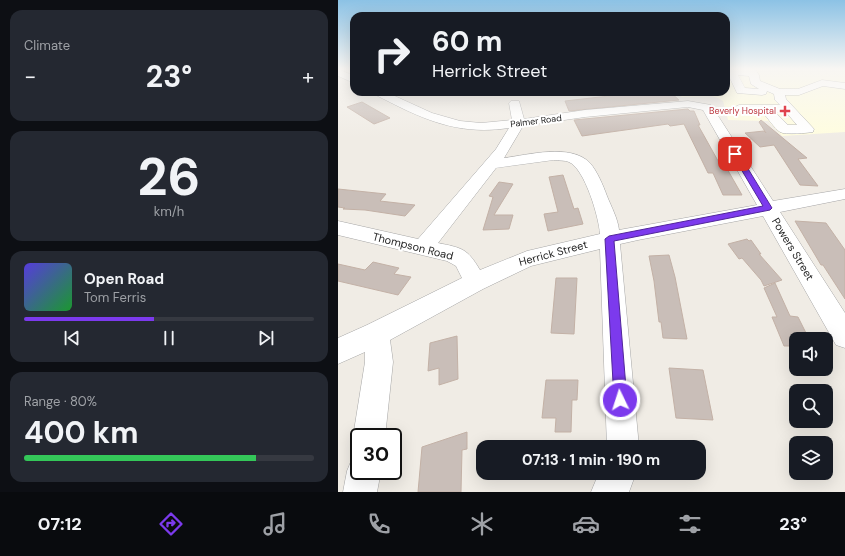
<!DOCTYPE html>
<meta charset="utf-8">
<style>
body{margin:0;font-family:"DM Sans",sans-serif;background:#242831;color:#f1f3f6;height:100vh;display:flex;flex-direction:column;font-size:15px;white-space:nowrap}
*{box-sizing:border-box;margin:0}
p{font-size:13px;color:#9ea1a6}
.icon{flex:none;width:22px;height:22px;fill:none;stroke:currentColor;stroke-width:2;stroke-linecap:round;stroke-linejoin:round}
.map{position:relative;flex:1;overflow:hidden}
.details{display:flex;flex-direction:column;gap:10px;padding:10px;background:#0d0f14;width:338px}
.details>*{flex:none}
.hud{position:absolute;left:12px;top:12px;width:380px;height:84px;border-radius:12px;box-shadow:0 4px 16px #0002;background:#171b24;color:#f1f3f6;overflow:hidden}
.tools{position:absolute;left:451px;top:332px;display:grid;gap:8px}
.tools a{display:grid;place-items:center;width:44px;height:44px;border-radius:8px;background:#171b24;box-shadow:0 4px 16px #0002;font-size:20px}
.speed{position:absolute;left:12px;top:428px;display:flex;gap:8px;font-size:20px;font-weight:700;text-align:center}
.speed>*{display:grid;place-content:center;width:52px;height:52px;border-radius:50%;background:#171b24;box-shadow:0 4px 16px #0002;line-height:1}
.speed .limit{border:2px solid #111;border-radius:6px;background:#fff;color:#111}
.pin{position:absolute;display:grid;place-items:center;width:34px;height:34px;color:#fff;margin:-17px;border-radius:8px;box-shadow:0 2px 6px #0006}
.me{position:absolute;width:44px;margin:-22px;rotate:356deg;stroke-linejoin:round;filter:drop-shadow(0 0 3px #0008)}
.turn{display:flex;align-items:center;gap:14px;height:84px;padding:0 16px;font-size:18px}
.turn .icon{width:52px;height:52px;stroke-width:2.5}
.turn b{display:block;font-size:28px;line-height:34px}
.big{font-size:30px;font-weight:700;line-height:1.1}
.details .tile{flex:1;display:flex;flex-direction:column;justify-content:center;gap:6px;min-width:0;padding:0 14px;border-radius:12px;background:#242831}
.details .dial{align-items:center;gap:0}
.dial b{font-size:52px;line-height:1}
.song{display:flex;align-items:center;gap:12px}
.cover{width:48px;height:48px;border-radius:6px;background:linear-gradient(135deg,hsl(250 70% 55%),hsl(130 70% 35%))}
.played{height:4px;border-radius:2px;background:linear-gradient(90deg,#7c3aed 45%,#363941 45%)}
.keys{display:flex;justify-content:space-around;direction:ltr}
.heat{display:flex;justify-content:space-between;align-items:center;font-size:22px;direction:ltr}
.charge{height:6px;border-radius:3px;background:linear-gradient(90deg,#34c759 80%,#363941 0)}
.trip{position:absolute;left:138px;top:440px;width:230px;height:40px;border-radius:12px;background:#171b24;box-shadow:0 4px 16px #0002;font-weight:700;line-height:40px;text-align:center}
.tab-bar{display:flex;height:64px;justify-content:space-around;align-items:center;background:#090b0e;color:#9ea1a6}
.tab-bar .icon{width:28px;height:28px}
.tab-bar .selected{color:#7c3aed}
.tab-bar b{font-size:18px;color:#f1f3f6}
main{display:flex;flex:1;min-height:0}
.map>svg:first-child{display:block}
</style>
<main>
<section class="details">
<div class="tile"><p>Climate</p>
<div class="heat"><a>−</a><b class="big">23°</b><a>+</a></div>
</div>
<div class="tile dial"><b>26</b><p>km/h</p></div>
<div class="tile">
<div class="song"><i class="cover"></i><div><b>Open Road</b><p>Tom Ferris</p></div></div>
<div class="played"></div>
<div class="keys"><svg class="icon" aria-label="previous" viewBox="0 0 24 24"><path d="M18 5L8 12l10 7zM5 5v14"/></svg><svg class="icon" aria-label="pause" viewBox="0 0 24 24"><path d="M8 5v14M16 5v14"/></svg><svg class="icon" aria-label="next" viewBox="0 0 24 24"><path d="M6 5l10 7-10 7zM19 5v14"/></svg></div>
</div>
<div class="tile"><p>Range · 80%</p><b class="big">400 km</b><div class="charge"></div></div>
</section>
<div class="map">
<svg width="507" height="492" viewBox="0 0 507 492">
<rect width="100%" height="100%" fill="#f0ece5"/>
<path fill="#fffddf" d="M388,69H507V132L444,136L430,121L390,120L385,101L380,98L373,96L344,97L338,92H388Z"/>
<path fill="#c9beb8" stroke="#c3b1a6" d="M306,92H332L341,100L231,111L227,101Z
M24,102L52,118L36,124L9,107Z
M350,109L352,111H356L362,125H360L384,168L388,167L404,195H385L375,173H370L346,124L332,126L330,124L244,136L236,120Z
M423,120L469,158L460,159L480,186L462,185L436,145L422,147L407,133L426,131L428,133L421,122Z
M225,175L236,209L240,208L245,224L210,231L206,214L220,212L211,177Z
M161,182L175,184L156,215H175L171,229L145,230L155,197L151,196Z
M0,189L48,194L42,201L77,205L67,216L27,210L5,209L7,208L0,207Z
M457,221L488,223L507,250V299L485,265H483Z
M409,239L411,241L413,240L423,254H421L444,280L426,286L423,280L404,258L401,259L390,244Z
M331,255L337,277L349,339L325,338L323,322H321L316,281L311,256Z
M35,262L61,268L56,274L73,277L60,295L0,281V264L27,270Z
M218,278H239L236,334L213,333Z
M437,283L452,316L460,317L470,337L458,339V346H446L434,317H439L426,288Z
M119,336L120,379L101,385V368L90,371L92,343Z
M331,368L365,370L375,420L338,418Z
M208,380H240L239,400H234L233,432H217L218,418H204Z
M129,432V449L124,450L123,492H80L84,447Z"/>
<g fill="none" stroke-linecap="round" stroke-linejoin="round">
<g stroke="#a6a6a6" stroke-width="1">
<path id="minor" d="M0,69L16,76V83L0,76Z
M417,69L421,75L422,81L442,89H460L484,80L507,83V89L485,86L461,95H447L448,99L476,129L475,132C469,133 447,135 442,132C436,128 430,118 425,113L397,111L395,109L397,107L401,105H442L437,100L436,94L429,91L428,94L424,95L399,93L389,72L391,70ZM400,75L411,76L413,84L421,89L407,88ZM447,111L459,125H450L438,113Z
M35,92H48L94,113L122,121L143,123L174,120L171,103L173,101H181L186,119L247,110L350,101L373,105L435,201L507,189V199L442,212L507,313V348L498,345L425,216L300,240L282,244L301,447H269L262,249L193,266L145,289L52,340L55,362L47,437H21V449L20,448L15,437L27,362V352L0,364V338L29,325L124,278L118,266L109,261L0,235V221L80,239L158,149L171,128C118,136 82,118 36,94ZM350,107L365,110L419,205L281,230C280,219 273,206 269,196C265,185 259,171 252,163C233,143 190,155 166,158L185,126L247,117ZM216,160C221,161 227,160 231,162C247,169 261,218 262,234L189,251L142,270C129,248 124,248 100,243L158,168Z
M21,456V471H43L39,492H5L9,471L14,459Z
M263,473H298L291,492H253L258,480Z"/>
</g>
<use href="#minor" fill="#fff" fill-rule="evenodd"/>
</g>
<linearGradient id="sky" x2="0" y2="1"><stop stop-color="#8cc2e5"/><stop offset="0.5" stop-color="#f8f6f3"/><stop offset="1" stop-color="#f8f6f3" stop-opacity="0"/></linearGradient>
<rect width="507" height="138" fill="url(#sky)"/>
<path fill="#7c3aed" stroke="#51269a" d="M395,152L401,154L434,208L432,210L276,241L289,400L287,405L282,407L278,405L276,400L267,239L271,236L425,206L394,154Z"/>
<path fill="#e0444e" stroke="#fff" stroke-width="1.5" d="M445 105h4v4h4v4h-4v4h-4v-4h-4v-4h4z"/>
<g text-anchor="middle" stroke-width="4" stroke-linejoin="round" paint-order="stroke">
<g font-size="9" fill="#be3a42" stroke="#fff" text-anchor="end">
<text x="438" y="114">Beverly Hospital</text>
</g>
<g font-size="9" fill="#1f1f1f" stroke="#fff">
<text transform="translate(198 121) rotate(-7)" y="3">Palmer Road</text>
</g>
<g font-size="11" fill="#1f1f1f" stroke="#fff">
<text transform="translate(75 246) rotate(14)" y="4">Thompson Road</text>
<text transform="translate(455 249) rotate(59)" y="4">Powers Street</text>
<text transform="translate(215 253) rotate(-15)" y="4">Herrick Street</text>
</g>
</g>
</svg>
<div class="tools">
<a><svg class="icon" aria-label="sound" viewBox="0 0 24 24"><path d="M4 9h4l5-4v14l-5-4H4zM17 9q2 3 0 6"/></svg></a>
<a><svg class="icon" aria-label="search" viewBox="0 0 24 24"><circle cx="10" cy="10" r="6"/><path d="M15 15l6 6"/></svg></a>
<a><svg class="icon" aria-label="layers" viewBox="0 0 24 24"><path d="M12 4l9 5-9 5-9-5zM3 14l9 5 9-5"/></svg></a>
</div>
<div class="speed"><div class="limit">30</div></div>
<div class="pin" style="left:397px;top:154px;background:#d93025"><svg class="icon" aria-label="arrive" viewBox="0 0 24 24"><path d="M6 21V4h12l-3 4 3 4H6"/></svg></div>
<svg class="me" style="left:282px;top:400px" viewBox="-20 -20 40 40"><circle r="17" fill="#7c3aed" stroke="#fff" stroke-width="3"/><path d="M0-11L8 9 0 5-8 9z" fill="#fff"/></svg>
<div class="trip">07:13 · 1 min · 190 m</div>
<div class="hud">
<div class="turn"><svg class="icon" aria-label="right" viewBox="0 0 24 24"><path d="M7 20v-9h11M14 6l5 5-5 5"/></svg><div><b>60 m</b>Herrick Street</div></div>
</div>
</div>
</main>
<nav class="tab-bar">
<b>07:12</b>
<svg class="icon selected" aria-label="directions" viewBox="0 0 24 24"><path d="M12 3l9 9-9 9-9-9zM9 14v-3h6M13 9l2 2-2 2"/></svg>
<svg class="icon" aria-label="music" viewBox="0 0 24 24"><path d="M9 18V5l10-2v13"/><circle cx="6" cy="18" r="3"/><circle cx="16" cy="16" r="3"/></svg>
<svg class="icon" aria-label="phone" viewBox="0 0 24 24"><path d="M5 4h4l2 5-3 2q2 4 5 5l2-3 5 2v4C11 20 4 13 5 4z"/></svg>
<svg class="icon" aria-label="climate" viewBox="0 0 24 24"><path d="M12 3v18M4 7l16 10M4 17L20 7"/></svg>
<svg class="icon" aria-label="car" viewBox="0 0 24 24"><path d="M5 17H2v-5l4-1 3-4h7l3 4 3 1v5h-3M9 17h6M6 11h13"/><circle cx="7" cy="17" r="2"/><circle cx="17" cy="17" r="2"/></svg>
<svg class="icon" aria-label="filters" viewBox="0 0 24 24"><path d="M4 7h16M4 17h16"/><circle cx="9" cy="7" r="2"/><circle cx="15" cy="17" r="2"/></svg>
<b>23°</b>
</nav>
